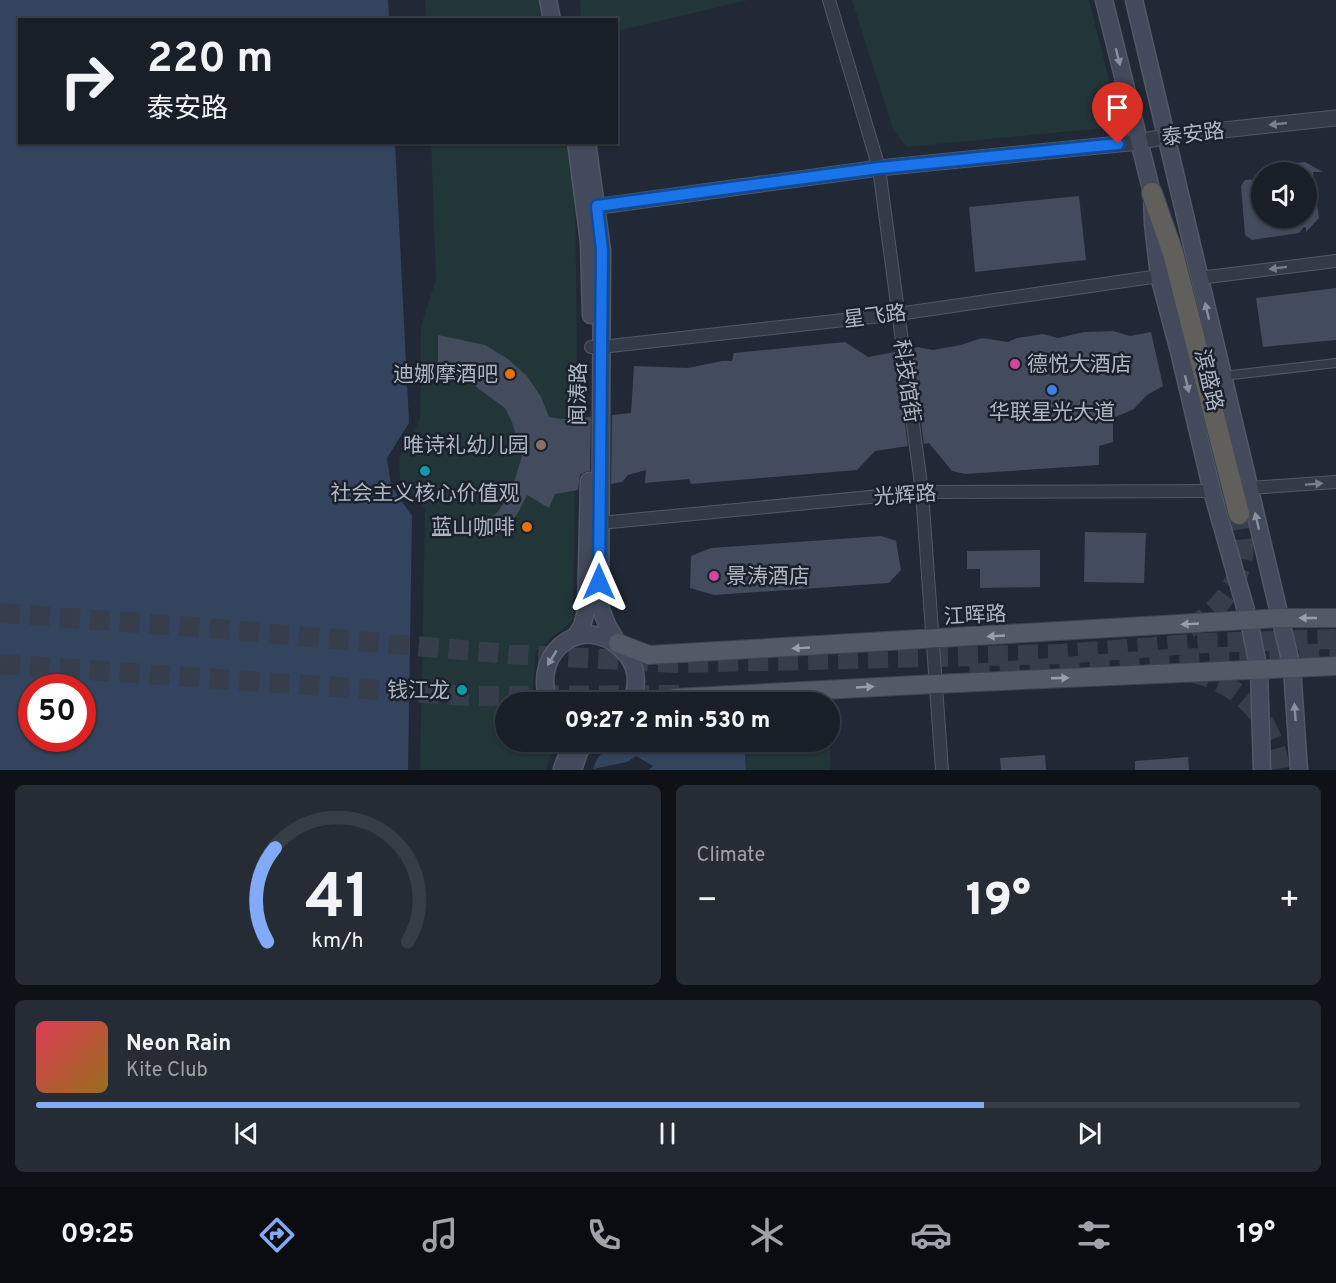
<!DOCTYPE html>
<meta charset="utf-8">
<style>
body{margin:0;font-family:Overpass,"Noto Sans SC",sans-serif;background:#262c35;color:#f1f3f6;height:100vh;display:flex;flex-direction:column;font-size:22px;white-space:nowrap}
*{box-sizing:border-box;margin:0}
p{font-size:20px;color:#9fa2a8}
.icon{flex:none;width:33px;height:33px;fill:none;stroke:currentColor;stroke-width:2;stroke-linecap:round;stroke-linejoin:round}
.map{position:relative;height:770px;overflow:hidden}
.panel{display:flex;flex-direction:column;gap:15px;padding:15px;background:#0e1117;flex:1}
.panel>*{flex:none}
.top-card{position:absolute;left:18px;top:18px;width:600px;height:126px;border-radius:0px;box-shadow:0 2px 4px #0004,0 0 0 2px #373d46;background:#191f29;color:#f1f3f6;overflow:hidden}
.controls{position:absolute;left:1251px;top:162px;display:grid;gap:12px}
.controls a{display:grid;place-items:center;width:66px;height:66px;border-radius:50%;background:#191f29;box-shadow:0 2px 4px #0004,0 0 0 2px #373d46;font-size:30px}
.speed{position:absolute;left:18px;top:674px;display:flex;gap:12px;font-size:30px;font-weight:700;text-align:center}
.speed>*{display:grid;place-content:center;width:78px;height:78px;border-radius:50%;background:#191f29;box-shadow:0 2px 4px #0004,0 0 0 2px #373d46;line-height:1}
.speed .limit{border:9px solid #d22;background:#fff;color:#111}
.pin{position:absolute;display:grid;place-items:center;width:51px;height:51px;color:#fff;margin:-62px -26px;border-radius:50% 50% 50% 0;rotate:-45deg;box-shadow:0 0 6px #0007}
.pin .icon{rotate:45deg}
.me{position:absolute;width:66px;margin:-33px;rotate:0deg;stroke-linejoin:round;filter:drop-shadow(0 0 4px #0008)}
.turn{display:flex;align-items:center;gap:21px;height:126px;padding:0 30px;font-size:27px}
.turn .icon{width:78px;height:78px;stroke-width:2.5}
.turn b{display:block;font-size:42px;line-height:51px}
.big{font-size:45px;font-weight:800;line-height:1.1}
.panel .card{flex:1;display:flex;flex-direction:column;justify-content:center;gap:9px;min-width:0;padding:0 21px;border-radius:9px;background:#262c35}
.panel .dial{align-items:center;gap:0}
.dial svg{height:156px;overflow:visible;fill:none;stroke:#373d46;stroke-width:7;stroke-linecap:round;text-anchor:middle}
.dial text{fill:#f1f3f6;stroke:none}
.song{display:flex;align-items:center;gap:18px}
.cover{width:72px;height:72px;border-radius:9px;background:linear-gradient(135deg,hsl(350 70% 55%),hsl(40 70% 35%))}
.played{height:6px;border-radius:3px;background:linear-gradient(90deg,#82aaf6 75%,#373d46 75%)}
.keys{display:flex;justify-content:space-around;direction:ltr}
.heat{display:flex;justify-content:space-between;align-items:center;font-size:33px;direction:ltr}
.panel .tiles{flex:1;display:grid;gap:15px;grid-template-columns:1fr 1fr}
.card:last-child{grid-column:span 2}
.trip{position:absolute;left:495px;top:692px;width:345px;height:60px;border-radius:30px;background:#191f29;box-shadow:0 2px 4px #0004,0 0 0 2px #373d46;font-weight:800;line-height:60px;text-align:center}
.tabs{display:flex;height:96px;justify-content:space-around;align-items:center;background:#0a0c10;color:#9fa2a8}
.tabs .icon{width:42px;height:42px}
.tabs .current{color:#82aaf6}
.tabs b{font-size:27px;color:#f1f3f6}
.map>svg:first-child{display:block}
</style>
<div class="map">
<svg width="1336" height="770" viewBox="0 0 1336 770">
<rect width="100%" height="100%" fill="#212937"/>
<path fill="#223538" d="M425,0H539L542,19H426Z
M580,0H748L617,31L616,20L581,19Z
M852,0H1089L1118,115L1104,128L906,147L893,129Z
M431,143H566L575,193L577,344L573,620L536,651L532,702H506V741H554L546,770H420L425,509L400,480L399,458L420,419L421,326L436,279Z
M830,732V770H746L744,741H830Z"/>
<path fill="#34445e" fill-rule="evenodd" d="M0,0H388L389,19L20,20V142L395,143L409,423L387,458L391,486L412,516L408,770H0ZM32,687H82V738H32Z
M629,741H744L746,770H649L653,766L636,756L627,762L593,769C599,749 611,749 629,741Z"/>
<path fill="#424c5c" d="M1305,162L1323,172H1313L1319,218L1306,232V228L1304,227L1299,233L1252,240L1245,235L1241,186L1245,180L1262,179V218H1306V172H1271V166Z
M1079,196L1086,260L975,272L969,207Z
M1336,288V340L1263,347L1256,298Z
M1113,331L1130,336L1151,332L1163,386L1147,395L1134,409L1113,418V442L1099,446V465L965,474L952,471L929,443L924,444L911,349L918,347L933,350L961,345L982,338L1008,342L1017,338L1043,334L1058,338L1084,332Z
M438,335L485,345L508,359L527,376L541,397L549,417L562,419L591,417L590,471L585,472L580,475L578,490L555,494L549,508L527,495L518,513L507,528L496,536L482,523L497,513L509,495L516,476L522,456L512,422L505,408L475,386L457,377H438Z
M845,342L868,357L895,352L908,446L875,451L857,470L691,484L689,479L645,483L646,470L628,475L622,482L611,484L612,415L631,413L634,366L688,368L722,361H732L734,353Z
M1085,532L1146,533L1144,583L1084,582Z
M881,536L896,541L901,570L889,583L714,595L690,588L691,556L711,548Z
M1040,550V587L980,588V569H967V551Z
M1045,755L1046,770H1001L1000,758Z
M1188,757L1189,770H1135V761Z"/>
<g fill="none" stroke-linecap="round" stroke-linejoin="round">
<path stroke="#363e4c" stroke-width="20" stroke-dasharray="20 10" stroke-linecap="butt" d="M0,613L195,627L509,654L678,663L1062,654L1205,643L1336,639
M1189,628C1216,614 1238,586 1243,556C1245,542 1242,528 1239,514
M0,664L468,696L680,695
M1191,672C1243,685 1272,718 1280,770
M970,674L1170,659L1336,653"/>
<g stroke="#515965" stroke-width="10">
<path id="pedestrian" d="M1223,376L1336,363"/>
</g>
<g stroke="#515965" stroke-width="14">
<path id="minor" d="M829,0L879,168L922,492L942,770
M1199,278L1336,261
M591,347H601L898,314L1159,276
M1249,488L1336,482
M600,523L922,492L1212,491"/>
</g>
<g stroke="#515965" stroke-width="17">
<path id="tertiary" d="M586,208L879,168L1139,142L1167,136L1336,118"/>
</g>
<g stroke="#515965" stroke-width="19">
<path id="secondary" d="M548,0L552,20
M1104,0L1152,193L1153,223L1159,276L1179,351L1212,491L1249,621L1259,670L1262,770
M1134,0L1292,668L1299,770
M576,142L589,242L591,315
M587,142L602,250L600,607L608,627L618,643
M575,637L582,626L586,611L589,481
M549,702C529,648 590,609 627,655C638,669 638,686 631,702
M562,769L568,753L569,741
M573,770L579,752L587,741"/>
</g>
<g stroke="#3d4451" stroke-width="20">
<path id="primary" d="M618,643L649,655L1280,618H1336
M660,702L675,698L935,684L1336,666"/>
</g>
<g stroke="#3e4652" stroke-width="22">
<path id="trunk" d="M1152,193L1173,253L1239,514"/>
</g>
<use href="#pedestrian" stroke="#343b48" stroke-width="8"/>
<use href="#minor" stroke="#343b48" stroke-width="12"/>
<use href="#tertiary" stroke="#343b48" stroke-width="15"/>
<use href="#secondary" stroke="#424a5b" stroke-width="16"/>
<use href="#primary" stroke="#525a68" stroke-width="18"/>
<use href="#trunk" stroke="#605f5c" stroke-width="20"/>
</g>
<defs><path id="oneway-solid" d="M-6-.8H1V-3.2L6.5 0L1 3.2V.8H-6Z" transform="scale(1.5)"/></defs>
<g fill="#88909f">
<use href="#oneway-solid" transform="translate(1118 57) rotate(76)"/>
<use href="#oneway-solid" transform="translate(1207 311) rotate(-103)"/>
<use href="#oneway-solid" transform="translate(1187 384) rotate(77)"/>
<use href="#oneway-solid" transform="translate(1257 521) rotate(-103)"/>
<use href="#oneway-solid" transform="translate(552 658) rotate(121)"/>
<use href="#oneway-solid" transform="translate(1295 712) rotate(-94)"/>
</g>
<g fill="#777f8c">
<use href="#oneway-solid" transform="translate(1278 124) rotate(174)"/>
<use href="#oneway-solid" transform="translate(1278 268) rotate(173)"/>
<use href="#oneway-solid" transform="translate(1314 484) rotate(-4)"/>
</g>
<g fill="#979fad">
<use href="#oneway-solid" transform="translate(1308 618) rotate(-180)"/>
<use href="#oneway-solid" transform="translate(1190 624) rotate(177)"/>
<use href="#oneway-solid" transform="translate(996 636) rotate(177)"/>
<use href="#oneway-solid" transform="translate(801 648) rotate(177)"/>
<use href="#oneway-solid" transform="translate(1060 678) rotate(-2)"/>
<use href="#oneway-solid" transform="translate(865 687) rotate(-3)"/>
</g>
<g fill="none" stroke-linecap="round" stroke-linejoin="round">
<g stroke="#114b97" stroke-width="15">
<path id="route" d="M599,582L602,250L597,206L879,168L1118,144"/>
</g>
<use href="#route" stroke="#1a73e8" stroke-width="10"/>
</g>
<g fill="#d1479c" stroke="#1a212c" stroke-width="2">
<circle cx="1015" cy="364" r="6"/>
<circle cx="714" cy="576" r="6"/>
</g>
<g fill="#e8710a" stroke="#1a212c" stroke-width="2">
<circle cx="510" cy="374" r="6"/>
<circle cx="527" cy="527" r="6"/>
</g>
<circle fill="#3f7fe0" stroke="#1a212c" stroke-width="2" cx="1052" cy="390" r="6"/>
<circle fill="#8d6e63" stroke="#1a212c" stroke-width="2" cx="541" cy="445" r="6"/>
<g fill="#0f9aa8" stroke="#1a212c" stroke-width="2">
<circle cx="425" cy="471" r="6"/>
<circle cx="462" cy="690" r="6"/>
</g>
<g text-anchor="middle" stroke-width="5" stroke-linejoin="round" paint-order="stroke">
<g font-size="21" fill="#aeb6c4" stroke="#1a212c">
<text transform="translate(1193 134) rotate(-7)" y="7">泰安路</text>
<text transform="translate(875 316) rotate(-7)" y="7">星飞路</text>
<text transform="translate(1209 380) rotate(77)" y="7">滨盛路</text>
<text transform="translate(907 381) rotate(82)" y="7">科技馆街</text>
<text transform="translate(578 394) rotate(-89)" y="7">闻涛路</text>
<text transform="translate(905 495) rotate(-4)" y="7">光辉路</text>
<text transform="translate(975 615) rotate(-3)" y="7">江晖路</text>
</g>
<g font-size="21" fill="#aeb6c4" stroke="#1a212c" text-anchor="end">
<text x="1027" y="371" text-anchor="start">德悦大酒店</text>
<text x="498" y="381">迪娜摩酒吧</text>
<text x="1052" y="419" text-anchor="middle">华联星光大道</text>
<text x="529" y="452">唯诗礼幼儿园</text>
<text x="425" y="500" text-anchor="middle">社会主义核心价值观</text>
<text x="515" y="534">蓝山咖啡</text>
<text x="726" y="583" text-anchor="start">景涛酒店</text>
<text x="450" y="697">钱江龙</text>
</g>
</g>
</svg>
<div class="controls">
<a><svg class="icon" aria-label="sound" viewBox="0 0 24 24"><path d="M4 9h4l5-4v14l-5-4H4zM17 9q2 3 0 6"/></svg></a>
</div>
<div class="speed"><div class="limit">50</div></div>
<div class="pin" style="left:1118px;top:144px;background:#d93025"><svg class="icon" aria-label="arrive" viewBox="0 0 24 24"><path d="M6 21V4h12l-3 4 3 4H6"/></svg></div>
<svg class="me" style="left:599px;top:582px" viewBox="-20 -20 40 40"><path d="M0-17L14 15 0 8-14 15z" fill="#1a73e8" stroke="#fff" stroke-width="4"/></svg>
<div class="trip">09:27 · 2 min · 530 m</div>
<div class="top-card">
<div class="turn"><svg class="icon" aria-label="right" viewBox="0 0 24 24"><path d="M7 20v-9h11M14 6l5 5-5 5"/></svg><div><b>220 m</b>泰安路</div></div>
</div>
</div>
<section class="panel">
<div class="tiles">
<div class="card dial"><svg viewBox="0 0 100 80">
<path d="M14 69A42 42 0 1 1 86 69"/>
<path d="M14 69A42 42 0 0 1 18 21" stroke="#82aaf6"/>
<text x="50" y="56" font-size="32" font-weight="700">41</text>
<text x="50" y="72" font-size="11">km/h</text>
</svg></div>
<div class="card"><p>Climate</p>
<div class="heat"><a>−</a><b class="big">19°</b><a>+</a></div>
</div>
<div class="card">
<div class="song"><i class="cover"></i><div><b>Neon Rain</b><p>Kite Club</p></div></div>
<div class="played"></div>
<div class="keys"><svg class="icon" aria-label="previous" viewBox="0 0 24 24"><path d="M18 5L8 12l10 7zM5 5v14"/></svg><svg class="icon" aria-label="pause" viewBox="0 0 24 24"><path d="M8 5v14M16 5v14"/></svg><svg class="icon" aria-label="next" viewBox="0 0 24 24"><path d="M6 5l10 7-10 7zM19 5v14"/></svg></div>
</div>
</div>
</section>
<nav class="tabs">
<b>09:25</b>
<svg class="icon current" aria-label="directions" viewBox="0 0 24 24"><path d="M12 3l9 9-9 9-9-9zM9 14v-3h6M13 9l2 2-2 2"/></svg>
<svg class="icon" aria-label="music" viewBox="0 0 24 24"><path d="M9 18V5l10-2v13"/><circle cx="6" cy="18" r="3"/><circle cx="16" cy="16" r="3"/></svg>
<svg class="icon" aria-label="phone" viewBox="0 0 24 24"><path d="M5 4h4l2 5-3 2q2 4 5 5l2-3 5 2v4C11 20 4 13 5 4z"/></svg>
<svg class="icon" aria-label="climate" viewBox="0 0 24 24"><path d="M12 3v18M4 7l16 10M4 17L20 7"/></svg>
<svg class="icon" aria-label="car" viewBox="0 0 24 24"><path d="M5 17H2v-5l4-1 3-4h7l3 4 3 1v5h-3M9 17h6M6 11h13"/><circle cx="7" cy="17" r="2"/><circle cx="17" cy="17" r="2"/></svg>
<svg class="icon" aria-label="filters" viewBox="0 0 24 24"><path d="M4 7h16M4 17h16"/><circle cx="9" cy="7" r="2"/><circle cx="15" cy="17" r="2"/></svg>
<b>19°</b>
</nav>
